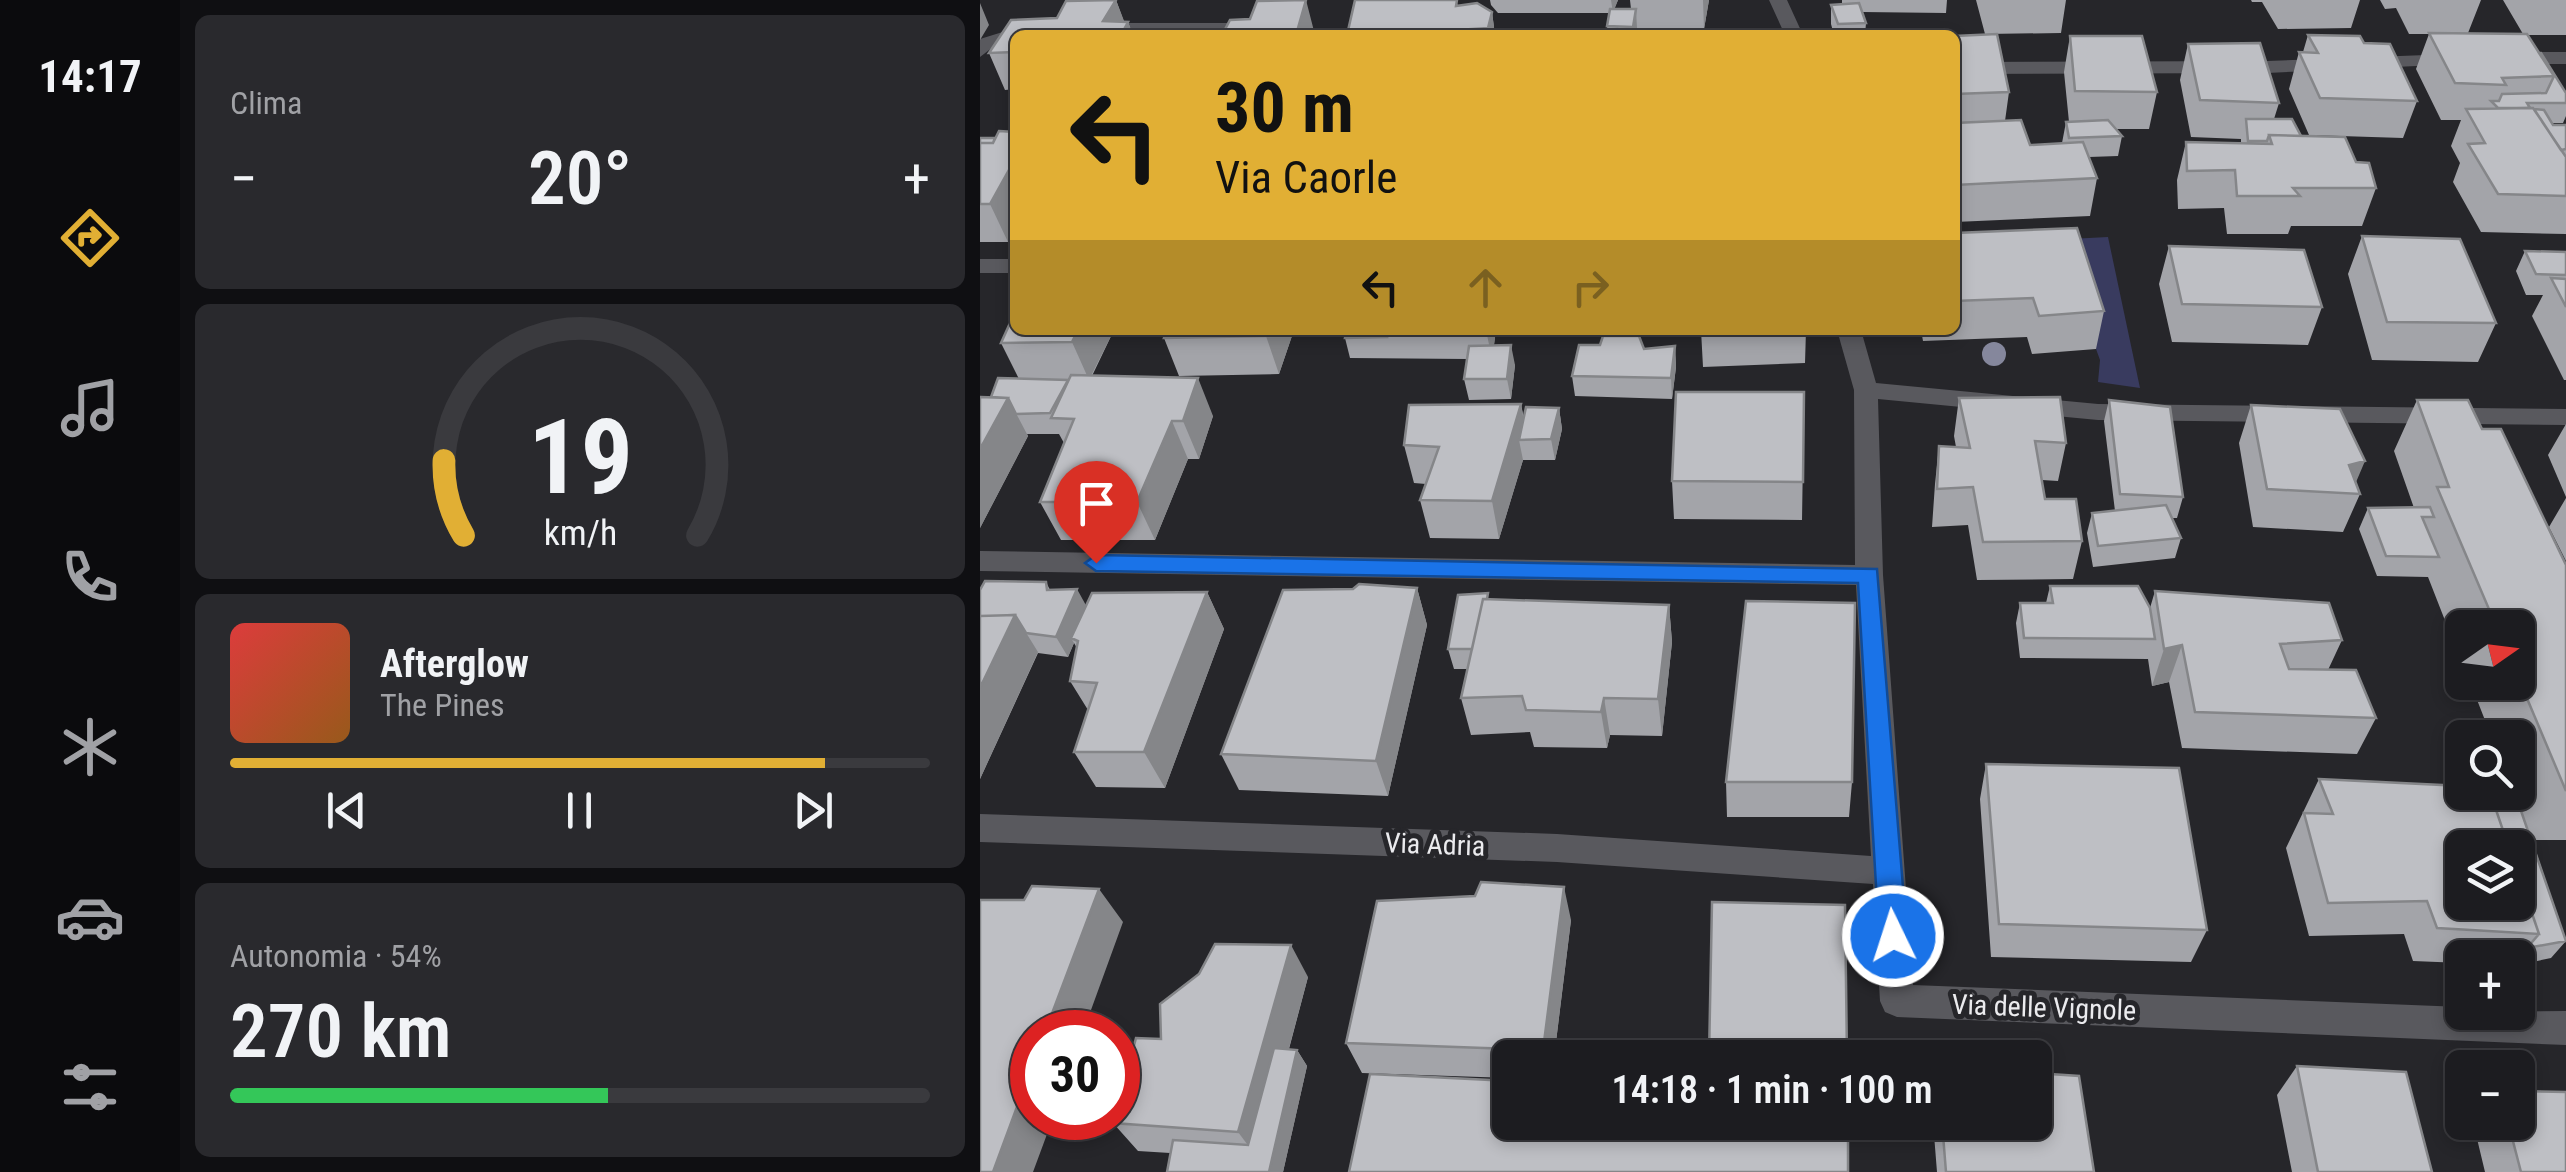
<!DOCTYPE html>
<html lang="it">
<meta charset="utf-8">
<style>
body{margin:0;font-family:"Roboto Condensed",sans-serif;background:#29292d;color:#f1f3f6;height:100vh;display:flex;flex-direction:column;font-size:38px;white-space:nowrap}
*{box-sizing:border-box;margin:0}
p{font-size:32px;color:#a0a1a5}
.icon{flex:none;width:55px;height:55px;fill:none;stroke:currentColor;stroke-width:2;stroke-linecap:round;stroke-linejoin:round}
.map{position:relative;flex:1;overflow:hidden}
.drawer{display:flex;flex-direction:column;gap:15px;padding:15px;background:#0f0f12;width:800px}
.drawer>*{flex:none}
.hud{position:absolute;left:30px;top:30px;width:950px;height:305px;border-radius:15px;box-shadow:0 5px 15px #0003,0 0 0 2px #3a3a3e;background:#e1af34;color:#111;overflow:hidden}
.needle{width:65px;rotate:76deg}
.tools{position:absolute;left:1465px;top:610px;display:grid;gap:20px}
.tools a{display:grid;place-items:center;width:90px;height:90px;border-radius:15px;background:#1c1c20;box-shadow:0 5px 15px #0003,0 0 0 2px #3a3a3e;font-size:50px}
.speed{position:absolute;left:30px;top:1010px;display:flex;gap:20px;font-size:50px;font-weight:700;text-align:center}
.speed>*{display:grid;place-content:center;width:130px;height:130px;border-radius:50%;background:#1c1c20;box-shadow:0 5px 15px #0003,0 0 0 2px #3a3a3e;line-height:1}
.speed .limit{border:15px solid #d22;background:#fff;color:#111}
.pin{position:absolute;display:grid;place-items:center;width:85px;height:85px;color:#fff;margin:-102px -42px;border-radius:50% 50% 50% 0;rotate:-45deg;box-shadow:0 0 10px #0007}
.pin .icon{rotate:45deg}
.me{position:absolute;width:110px;margin:-55px;rotate:356deg;stroke-linejoin:round;filter:drop-shadow(0 0 8px #0008)}
.turn{display:flex;align-items:center;gap:35px;height:210px;padding:0 40px;font-size:45px}
.turn .icon{width:130px;height:130px;stroke-width:2.5}
.turn b{display:block;font-size:70px;line-height:85px}
.lanes{display:flex;align-items:center;height:95px;padding:0 40px;background:#0003;justify-content:center;gap:50px;direction:ltr}
.lanes .off{opacity:.35}
.big{font-size:75px;font-weight:600;line-height:1.1}
.drawer .tile{flex:1;display:flex;flex-direction:column;justify-content:center;gap:15px;min-width:0;padding:0 35px;border-radius:15px;background:#29292d}
.drawer .dial{align-items:center;gap:0}
.dial svg{height:260px;overflow:visible;fill:none;stroke:#3a3a3e;stroke-width:7;stroke-linecap:round;text-anchor:middle}
.dial text{fill:#f1f3f6;stroke:none}
.song{display:flex;align-items:center;gap:30px}
.cover{width:120px;height:120px;border-radius:15px;background:linear-gradient(135deg,hsl(0 70% 55%),hsl(30 70% 35%))}
.played{height:10px;border-radius:5px;background:linear-gradient(90deg,#e1af34 85%,#3a3a3e 85%)}
.keys{display:flex;justify-content:space-around;direction:ltr}
.heat{display:flex;justify-content:space-between;align-items:center;font-size:55px;direction:ltr}
.charge{height:15px;border-radius:8px;background:linear-gradient(90deg,#34c759 54%,#3a3a3e 0)}
.trip{position:absolute;left:512px;top:1040px;width:560px;height:100px;border-radius:15px;background:#1c1c20;box-shadow:0 5px 15px #0003,0 0 0 2px #3a3a3e;font-weight:600;line-height:100px;text-align:center}
main{display:flex;flex:1;min-height:0}
.menu{display:flex;flex-direction:column;width:180px;justify-content:space-around;align-items:center;background:#0b0b0d;color:#a0a1a5}
.menu .icon{width:70px;height:70px}
.menu .active{color:#e1af34}
.menu b{font-size:45px;color:#f1f3f6}
.map>svg:first-child{display:block}
</style>
<main>
<nav class="menu">
<b>14:17</b>
<svg class="icon active" aria-label="directions" viewBox="0 0 24 24"><path d="M12 3l9 9-9 9-9-9zM9 14v-3h6M13 9l2 2-2 2"/></svg>
<svg class="icon" aria-label="music" viewBox="0 0 24 24"><path d="M9 18V5l10-2v13"/><circle cx="6" cy="18" r="3"/><circle cx="16" cy="16" r="3"/></svg>
<svg class="icon" aria-label="phone" viewBox="0 0 24 24"><path d="M5 4h4l2 5-3 2q2 4 5 5l2-3 5 2v4C11 20 4 13 5 4z"/></svg>
<svg class="icon" aria-label="climate" viewBox="0 0 24 24"><path d="M12 3v18M4 7l16 10M4 17L20 7"/></svg>
<svg class="icon" aria-label="car" viewBox="0 0 24 24"><path d="M5 17H2v-5l4-1 3-4h7l3 4 3 1v5h-3M9 17h6M6 11h13"/><circle cx="7" cy="17" r="2"/><circle cx="17" cy="17" r="2"/></svg>
<svg class="icon" aria-label="filters" viewBox="0 0 24 24"><path d="M4 7h16M4 17h16"/><circle cx="9" cy="7" r="2"/><circle cx="15" cy="17" r="2"/></svg>
</nav>
<section class="drawer">
<div class="tile"><p>Clima</p>
<div class="heat"><a>−</a><b class="big">20°</b><a>+</a></div>
</div>
<div class="tile dial"><svg viewBox="0 0 100 80">
<path d="M14 69A42 42 0 1 1 86 69"/>
<path d="M14 69A42 42 0 0 1 8 46" stroke="#e1af34"/>
<text x="50" y="56" font-size="32" font-weight="700">19</text>
<text x="50" y="72" font-size="11">km/h</text>
</svg></div>
<div class="tile">
<div class="song"><i class="cover"></i><div><b>Afterglow</b><p>The Pines</p></div></div>
<div class="played"></div>
<div class="keys"><svg class="icon" aria-label="previous" viewBox="0 0 24 24"><path d="M18 5L8 12l10 7zM5 5v14"/></svg><svg class="icon" aria-label="pause" viewBox="0 0 24 24"><path d="M8 5v14M16 5v14"/></svg><svg class="icon" aria-label="next" viewBox="0 0 24 24"><path d="M6 5l10 7-10 7zM19 5v14"/></svg></div>
</div>
<div class="tile"><p>Autonomia · 54%</p><b class="big">270 km</b><div class="charge"></div></div>
</section>
<div class="map">
<svg width="1586" height="1172" viewBox="0 0 1586 1172">
<rect width="100%" height="100%" fill="#26262a"/>
<path fill="#393b5f" d="M1128,237L1160,388L1118,382L1120,360L1116,349L975,245Z"/>
<g fill="none" stroke-linecap="round" stroke-linejoin="round">
<path fill="#59595e" fill-rule="evenodd" d="M52,23L58,25V33L35,35V40L13,47L0,57V39Z
M115,23H282L291,29L282,35L109,33L106,29Z"/>
<path fill="#59595e" fill-rule="evenodd" d="M789,0H807L823,35H805Z
M1586,52V64H1526L1517,58L1526,52Z
M1473,54L1482,60L1480,64L1287,73L975,74V62L1287,61Z
M0,259H35V273H0Z
M857,330H881L896,383L1118,404L1586,409V425L1118,420L898,399L903,575L933,985L1482,1007V1012L1586,1011V1045L917,1017L905,1012L900,1001L893,884L577,862L0,842V814L577,834L891,856L876,585L0,571V551L875,565L874,390Z"/>
</g>
<circle fill="#85879c" cx="1014" cy="354" r="12"/>
<path fill="#a3a4a9" d="M136,0L144,22H148L153,35H35V89L25,90L9,53L31,20L77,18L86,1Z
M510,0H638L634,9H651L650,0H729L724,29L657,28L656,35H582L627,29L629,13H518L511,5Z
M862,0H967L966,13L882,12L886,23L885,35H854L851,24V5L862,4Z
M996,0H1086L1081,33L1005,34Z
M1271,0H1380L1371,28L1298,29L1282,2H1272Z
M1400,0H1501L1488,33L1543,34L1523,0H1586V35H1548L1586,93V116L1583,123H1572L1573,125H1586V234L1501,232L1473,182L1480,163L1471,146L1481,120H1461L1436,69L1449,34H1429L1416,8L1405,9Z
M482,5L512,12L515,35H367Z
M1328,35L1437,101L1423,138L1329,135L1309,89L1319,52H1323Z
M975,36L1029,92L1025,121L1050,145L1082,143L1086,122H1089L1084,72L1090,36L1177,92L1169,129H1136L1142,136L1138,156L1109,157L1117,178L1110,216L975,222Z
M1208,44L1299,103L1294,119L1321,136L1376,162L1396,188L1382,226H1311L1308,234H1247L1244,208L1198,209L1197,180L1206,142L1261,143V139L1211,137L1200,80Z
M35,132V228L28,242H0V138H15Z
M975,233L1124,311L1116,349L1052,354L1047,337L943,341L941,330H975Z
M1382,236L1516,323L1498,362L1392,360L1368,274Z
M1189,246L1342,307L1328,345L1192,342L1179,284Z
M1545,251L1586,252V380H1584L1552,316L1563,295H1546L1536,271Z
M35,330H134L112,376L233,416L219,459H208L175,540H81L60,502L84,443L79,434H47L48,436L0,528L11,397L39,379L21,343Z
M314,330L299,374L199,376L184,338Z
M367,330H516L514,345L535,365L531,399L489,400L484,379L487,359L370,358L365,338Z
M721,330H826L825,363L723,367Z
M695,346L696,367L692,399L595,396L592,376L664,349Z
M824,392L822,520L694,519L692,481Z
M979,398L1086,443L1078,481L1062,480L1065,499L1102,541L1093,579L997,580L988,525L952,527L955,484L959,446L976,447L974,436Z
M1129,400L1203,497L1197,518H1192L1201,538L1195,558L1113,567L1107,533L1112,513L1135,511L1124,421Z
M1437,400L1502,429L1586,565V840H1552L1586,941L1571,958L1538,965V958H1482V963L1433,961L1424,934L1329,936L1306,848L1339,779L1514,804L1538,805L1533,792H1538V738H1512L1490,682H1538V628H1482V664L1448,577L1397,576L1379,529L1388,508H1434L1414,451Z
M541,404L544,419L579,408L582,429L575,460H543L519,539L450,538L440,500L446,484L434,483L424,445Z
M1271,405L1376,483L1380,494L1363,532L1273,527L1259,443Z
M1586,424V497L1568,455Z
M1586,498V561L1569,527Z
M66,582L70,590L106,606L227,592L244,629L185,788L116,787L94,752L108,710L90,681L97,648L94,643L88,657L58,653L0,779V590Z
M1070,586L1170,608L1175,591L1362,640L1348,670L1396,718L1377,754L1202,748L1189,682L1172,686L1168,659L1040,658L1036,623L1040,603H1066Z
M437,588L447,625L408,796L259,790L241,754L373,589Z
M509,599L689,605L692,642L682,736L630,735L627,748L554,747L550,732L491,735L481,698L488,669H474L468,649Z
M1006,764L1227,930L1211,962L1011,957L1000,799Z
M746,782H872L869,817H747Z
M495,896L591,920L574,1058H530V1078L382,1073L366,1043Z
M328,977L309,1049L317,1050L327,1066L303,1172L190,1153L158,1151L133,1123L181,1039Z
M1317,1066L1452,1172H1312L1297,1095Z
M953,1122H1055L1114,1172H957Z
M1493,1122H1538L1586,1172H1505Z"/>
<path fill="#858689" d="M136,0L146,26L148,22L153,35H128L123,21Z
M326,0L335,35H316Z
M631,0H638L633,13Z
M723,0H729L724,29Z
M0,3L9,25L0,40Z
M656,9L657,28L656,35H653V27Z
M512,12L515,35H509L508,28Z
M35,156V228L28,242L10,204Z
M98,330H134L109,380L92,342Z
M288,330H314L299,374L286,336Z
M506,330H516L512,359Z
M531,345L535,365L531,399L527,379Z
M695,346L696,367L692,399L691,378Z
M218,378L233,416L219,459L203,421Z
M28,398L48,436L0,528V449Z
M541,404L547,440H539L543,460L519,539L512,501Z
M579,408L582,429L575,460L571,439Z
M192,421L208,459L175,540L157,502Z
M1385,461L1371,494L1369,465Z
M437,588L447,625L408,796L396,761Z
M97,589L108,609L91,638L94,643L88,657L76,637Z
M227,592L244,629L185,788L164,752Z
M689,605L692,642L682,736L678,699Z
M35,615L58,652L0,779V688Z
M1202,645L1189,682L1172,686L1184,649Z
M624,698L630,735L627,748L621,712Z
M584,887L591,920L574,1058H565L563,1050Z
M119,889L143,922L103,1032H65Z
M311,945L328,977L279,1160L258,1132Z
M317,1050L327,1066L303,1172H289Z
M52,1066V1118H73L53,1172H13Z"/>
<path fill="#bebfc4" stroke="#858689" stroke-width="2.5" d="M136,0L123,21L148,22L141,35H35V52L9,53L31,20L77,18L86,1Z
M326,0L316,35H242L250,20L270,19L277,1Z
M375,0H477L476,6L497,3L512,12L508,28L398,35H367Z
M879,3L886,23L858,24L851,5Z
M630,9H656L653,27L627,26Z
M637,29V35H582L583,30Z
M1449,33L1547,34L1574,76L1522,78L1526,85L1475,83Z
M1017,34L1029,92L975,94V36Z
M1328,35L1380,36L1384,43L1410,44L1437,101L1340,98L1319,52L1338,53Z
M1090,36H1162L1177,92L1095,91Z
M1280,43L1299,103L1220,100L1208,44Z
M1559,53H1561L1586,93V103H1547L1550,108H1518L1511,101H1519L1522,94L1566,93L1574,76Z
M1553,108L1586,157V196L1518,194L1488,144L1505,143L1486,109Z
M1554,109L1564,110L1573,125H1586V149L1581,150Z
M1266,119H1312L1321,136L1289,135L1287,141H1268Z
M1041,120L1050,145L1103,142L1117,178L975,185V123Z
M1128,120L1142,136L1089,138L1086,122Z
M19,131L35,132V159L10,204H0V143H13Z
M1289,135L1365,137L1376,162L1389,163L1396,188H1313L1320,196H1257L1255,170L1207,171L1206,142L1292,144Z
M0,138H15L13,143H0Z
M1097,228L1124,311L1059,316L1053,298L975,301V233Z
M1382,236L1480,239L1516,323L1407,322Z
M1189,246L1324,250L1342,307L1202,304Z
M1545,251L1586,252V275L1556,274Z
M1571,278L1586,279V307Z
M35,312V330H98L92,342L21,343Z
M187,330H288L286,336L184,338Z
M367,330H405L407,337L365,338Z
M623,336H659L664,349L695,346L691,378L592,376L599,345H620Z
M531,345L527,379H484L489,346Z
M91,375L218,378L203,421H192L157,502H60L94,419L71,418Z
M18,378L88,380L70,413L36,414L28,398L11,397Z
M696,392H824L823,482L692,481Z
M0,397L28,398L0,449Z
M1080,397L1086,443L1055,441L1065,499H1096L1102,541L1003,542L993,487L957,489L959,446L990,448L979,398Z
M1129,400L1190,407L1203,497L1140,494Z
M1437,400H1488L1502,429H1521L1586,565V791L1538,677V628H1517L1457,487H1469Z
M541,404L512,501L440,500L459,447L424,445L429,405Z
M1271,405L1360,409L1385,461L1369,465L1380,494L1287,489Z
M546,407L579,408L571,439L539,440Z
M1186,505L1201,538L1118,546L1112,513Z
M1450,507L1454,517H1442L1459,557L1406,556L1388,508Z
M5,581L66,582L67,590L97,589L76,637L46,633L35,615L0,616V590Z
M379,584L437,588L396,761L241,754L303,590L373,589Z
M1070,586H1158L1170,608L1175,639L1044,638L1040,603H1073Z
M1175,591L1349,603L1362,640L1300,644L1309,669L1376,670L1396,718L1215,712L1202,645L1184,649Z
M227,592L164,752H94L117,683L90,681L98,641L91,638L112,593Z
M508,593L507,599H503L492,649H468L478,595Z
M503,599L689,605L678,699L624,698L621,712L546,710L542,696L481,698Z
M766,601L875,603L872,782H746Z
M35,615L0,688V616Z
M1006,764L1199,768L1227,930L1019,924Z
M1339,779L1482,786V792H1510L1529,848H1482V902H1538V872L1559,934L1457,928L1447,901L1348,903L1324,813L1353,814Z
M1514,804L1539,805L1586,941L1547,948L1559,934L1538,872V848H1529Z
M501,882L584,887L563,1050L366,1043L397,901L495,896Z
M52,886L119,889L65,1032H52V1066L13,1172H0V900H44Z
M732,902L865,905L867,1058H729Z
M235,944L311,945L258,1132L133,1123L134,1118H138V1105L156,1038L181,1039L180,1004L219,974Z
M294,1048L317,1050L289,1172H187L193,1140L268,1145Z
M1317,1066L1426,1072L1452,1172H1338Z
M1055,1073L1099,1076L1114,1172H966L962,1122H1055Z
M390,1074L530,1081V1122H868V1172H369Z
M1538,1091L1586,1092V1172H1541L1528,1122H1538Z"/>
<path fill="#1a73e8" stroke="#114b97" stroke-width="2.5" d="M116,555L897,569L927,936L923,945L913,949L903,945L899,936L878,583L116,571L105,563Z"/>
<g text-anchor="middle" stroke-width="10" stroke-linejoin="round" paint-order="stroke">
<g font-size="28" fill="#ebebee" stroke="#26262a">
<text transform="translate(455 844) rotate(2)" y="10">Via Adria</text>
<text transform="translate(1064 1007) rotate(2)" y="10">Via delle Vignole</text>
</g>
</g>
</svg>
<div class="tools">
<a><svg class="needle" viewBox="-14 -14 28 28"><path d="M0-13l5 13h-10z" fill="#e53935"/><path d="M0 13l5-13h-10z" fill="#a0a1a5"/></svg></a>
<a><svg class="icon" aria-label="search" viewBox="0 0 24 24"><circle cx="10" cy="10" r="6"/><path d="M15 15l6 6"/></svg></a>
<a><svg class="icon" aria-label="layers" viewBox="0 0 24 24"><path d="M12 4l9 5-9 5-9-5zM3 14l9 5 9-5"/></svg></a>
<a>+</a>
<a>−</a>
</div>
<div class="speed"><div class="limit">30</div></div>
<div class="pin" style="left:116px;top:563px;background:#d93025"><svg class="icon" aria-label="arrive" viewBox="0 0 24 24"><path d="M6 21V4h12l-3 4 3 4H6"/></svg></div>
<svg class="me" style="left:913px;top:936px" viewBox="-20 -20 40 40"><circle r="17" fill="#1a73e8" stroke="#fff" stroke-width="3"/><path d="M0-11L8 9 0 5-8 9z" fill="#fff"/></svg>
<div class="trip">14:18 · 1 min · 100 m</div>
<div class="hud">
<div class="turn"><svg class="icon" aria-label="left" viewBox="0 0 24 24"><path d="M17 20v-9H6M10 6l-5 5 5 5"/></svg><div><b>30 m</b>Via Caorle</div></div>
<div class="lanes"><svg class="icon" aria-label="left" viewBox="0 0 24 24"><path d="M17 20v-9H6M10 6l-5 5 5 5"/></svg><svg class="icon off" aria-label="ahead" viewBox="0 0 24 24"><path d="M12 20V5M6 11l6-6 6 6"/></svg><svg class="icon off" aria-label="right" viewBox="0 0 24 24"><path d="M7 20v-9h11M14 6l5 5-5 5"/></svg></div>
</div>
</div>
</main>
